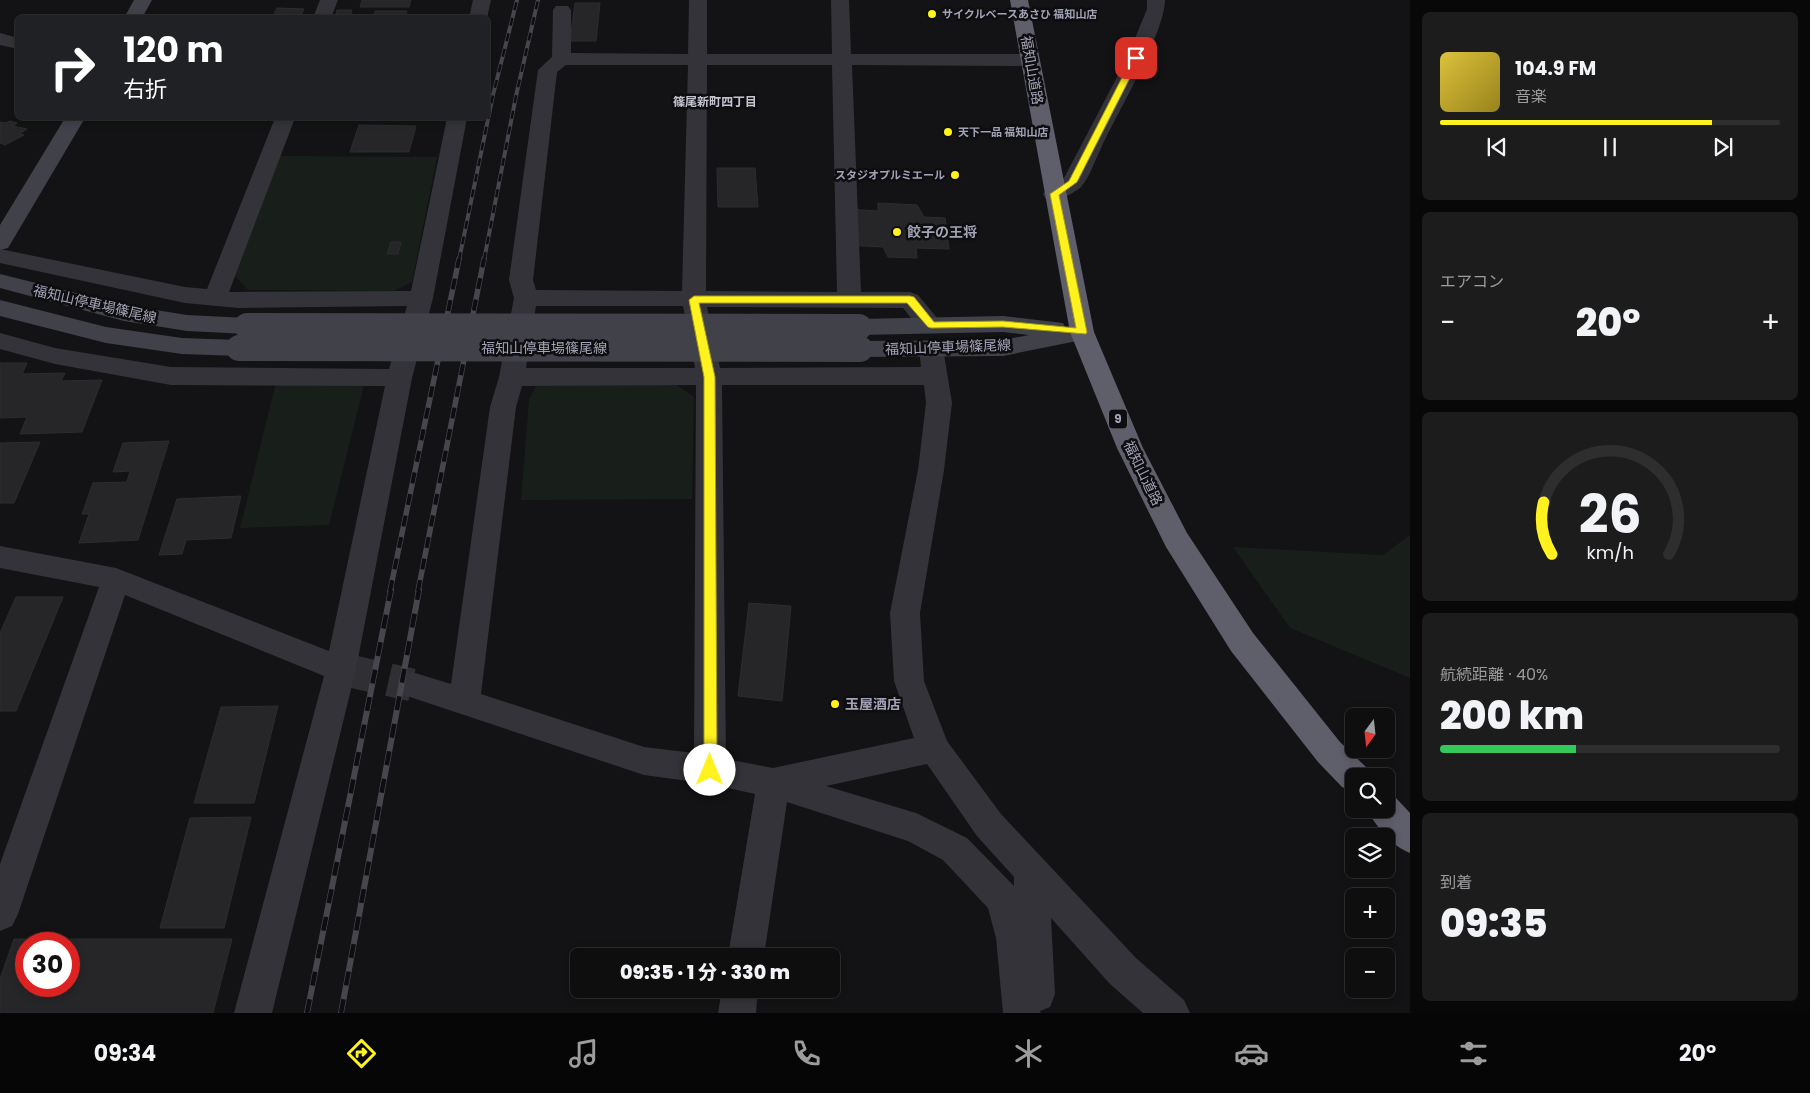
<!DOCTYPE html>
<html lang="ja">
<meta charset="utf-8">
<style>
body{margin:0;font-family:Poppins,"Noto Sans JP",sans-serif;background:#1c1c1d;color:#f1f3f6;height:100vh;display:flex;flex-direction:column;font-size:19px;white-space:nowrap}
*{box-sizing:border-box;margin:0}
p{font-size:16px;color:#9b9c9e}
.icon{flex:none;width:28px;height:28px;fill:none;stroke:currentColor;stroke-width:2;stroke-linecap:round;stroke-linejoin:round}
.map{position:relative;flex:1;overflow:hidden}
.drawer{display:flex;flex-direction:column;gap:12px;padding:12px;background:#080808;width:400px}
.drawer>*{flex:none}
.guide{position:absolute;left:15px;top:15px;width:475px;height:105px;border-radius:8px;box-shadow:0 2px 8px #0003,0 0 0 1px #2e2e2f;background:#202124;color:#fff;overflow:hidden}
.needle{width:32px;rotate:195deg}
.tools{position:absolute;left:1345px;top:708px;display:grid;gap:10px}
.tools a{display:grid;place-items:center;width:50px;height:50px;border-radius:8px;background:#0e0e0f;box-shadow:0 2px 8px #0003,0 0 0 1px #2e2e2f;font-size:25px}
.speed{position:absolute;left:15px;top:932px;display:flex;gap:10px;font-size:25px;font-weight:700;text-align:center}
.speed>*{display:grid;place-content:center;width:65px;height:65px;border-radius:50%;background:#0e0e0f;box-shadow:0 2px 8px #0003,0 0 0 1px #2e2e2f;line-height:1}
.speed .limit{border:8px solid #d22;background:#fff;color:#111}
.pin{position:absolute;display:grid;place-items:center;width:42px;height:42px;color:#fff;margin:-21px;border-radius:10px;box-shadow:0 2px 8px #0006}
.me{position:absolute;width:55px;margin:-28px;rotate:0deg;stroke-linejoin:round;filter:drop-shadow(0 0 4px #0008)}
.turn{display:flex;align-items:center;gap:18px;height:105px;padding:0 25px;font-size:22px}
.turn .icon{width:65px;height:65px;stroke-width:2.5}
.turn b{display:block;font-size:35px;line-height:42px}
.big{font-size:38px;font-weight:800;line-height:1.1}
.drawer .tile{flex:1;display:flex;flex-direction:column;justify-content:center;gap:8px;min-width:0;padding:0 18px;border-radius:8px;background:#1c1c1d}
.drawer .dial{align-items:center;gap:0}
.dial svg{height:130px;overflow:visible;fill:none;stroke:#2e2e2f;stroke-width:7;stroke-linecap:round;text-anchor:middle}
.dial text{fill:#f1f3f6;stroke:none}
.song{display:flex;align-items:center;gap:15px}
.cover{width:60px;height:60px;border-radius:8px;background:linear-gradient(135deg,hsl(50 70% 55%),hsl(50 70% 35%))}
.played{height:5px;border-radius:2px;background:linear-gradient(90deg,#fff21f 80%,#2e2e2f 80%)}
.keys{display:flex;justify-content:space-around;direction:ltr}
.heat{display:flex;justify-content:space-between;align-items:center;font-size:28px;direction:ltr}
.charge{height:8px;border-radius:4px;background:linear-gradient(90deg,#34c759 40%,#2e2e2f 0)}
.trip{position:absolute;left:570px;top:948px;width:270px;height:50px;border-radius:8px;background:#0e0e0f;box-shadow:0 2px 8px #0003,0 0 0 1px #2e2e2f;font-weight:800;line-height:50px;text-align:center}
.menu{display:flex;height:80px;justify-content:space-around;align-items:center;background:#060606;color:#9b9c9e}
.menu .icon{width:35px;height:35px}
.menu .active{color:#fff21f}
.menu b{font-size:22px;color:#f1f3f6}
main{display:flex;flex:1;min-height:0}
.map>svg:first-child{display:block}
</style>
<main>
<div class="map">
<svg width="1410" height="1013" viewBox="0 0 1410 1013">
<rect width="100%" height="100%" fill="#131214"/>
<path fill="#181f1b" d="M280,156L437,157L412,282L394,291L248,290L235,276Z
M276,383L364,385L329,525L240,528Z
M675,384L694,397L692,499L521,500L529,400L536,386Z
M1410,535V678L1290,628L1233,547L1383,555Z"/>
<path fill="#262528" stroke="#2d2c30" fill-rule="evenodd" d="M362,0H411L409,7H360Z
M575,3H600L596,41H570Z
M277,8L304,9L301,16L272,18Z
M337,10H352L350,18H335Z
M375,11H407L405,18H373Z
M10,121L17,123L13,126L27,129L20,134L24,135L5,145L0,143V122L6,123Z
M359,125L416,126L409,152H350Z
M717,168H755L758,207H718Z
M878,203L917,205L924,217L945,218L949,249L916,248L917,258L888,257L883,247L847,245L848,209L878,211Z
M391,242H401L398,254H387Z
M0,363H27L22,374L65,373L61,381L102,380L82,432L20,434L27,417L0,418Z
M169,441L138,540L79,543L89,514H82L93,483L127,482L130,471L113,472L123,443Z
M40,442L14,503H0V443Z
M241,496L231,538L186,540L182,554L159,555L177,499Z
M16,597H63L16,711H0V633Z
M749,603L791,606L782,701L738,696Z
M278,706L254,803H194L221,707Z
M251,817L224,928H160L190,818Z
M14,939H232L213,1013H0V979ZM26,944H69V986H26Z"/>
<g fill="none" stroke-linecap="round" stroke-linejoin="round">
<path stroke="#302f34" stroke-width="33" stroke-dasharray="33 16" stroke-linecap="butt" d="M341,669L412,685"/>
<path fill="#343339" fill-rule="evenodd" d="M320,0H338L331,18H313Z
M473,0H491L487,18H469Z
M689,0H707V54H832L831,0H849L851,54H1030L1037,56L1040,60L1037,64L1030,66L852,65L861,292H910L918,295L943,325L940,331C921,336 914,321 903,308L707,307L720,368L921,367L919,348L922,342L931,340L940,342L943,348L952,403L944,470L920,613L924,681L947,741L1001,814L1136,958L1184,1000L1190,1013H1143L1110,984L1051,918L1055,994L1050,1007L1040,1011L1041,1013H1003L996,938L988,908L943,860L908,841L787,802L764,956H728L755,794L710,784L644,775L401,694L397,685L401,676L412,672L451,684L490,407L499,377L514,298L509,280L538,70L552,57L553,10L556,6H568L571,10V53L688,54ZM566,65H688L682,291L536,290L533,280L557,72ZM707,65H832L837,292L706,291ZM536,306H683L695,368H526ZM696,385L694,753L644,747L481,694L516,407L522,386ZM722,385H924L926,403L918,470L890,613L894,681L914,738L773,768L726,759ZM927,764L977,836L1014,877V886L967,838L916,813L826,786Z
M1147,0H1165C1165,32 1117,114 1102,146C1096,158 1090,177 1081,187C1071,195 1058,202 1046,199L1043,194L1046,189L1064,178L1127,58L1147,9Z
M0,33L18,38V49L0,45Z
M275,118H295L229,292L411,291L447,118H467L433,298L412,378L356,669L272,1013H234L324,676L125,595L18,914L12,926L0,931V864L99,587L0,568V546L116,568L329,651L385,386L171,385L55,364L0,349V333L55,348L171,367L389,369L407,306L238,308L185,303L0,263V249L185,287L207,289Z
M722,989H758L756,1013H718Z"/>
<path fill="#414149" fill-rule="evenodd" d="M134,0H152L142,18H124Z
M65,118H85L11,243L8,248L0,250V225Z
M0,274L124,305L187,315L247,318L256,320L259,326L256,332L247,334L187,331L124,321L0,288Z
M0,300L106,327L182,338L239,340L248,342L251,348L248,354L239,356L182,354L106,343L0,316Z
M1003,316L1063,323L1065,327L1082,324L1091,326L1094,332L1091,338L1082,340L1003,356L860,357L851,355L848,349L851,343L860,341L1003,340L1029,335L1003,332L859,335L850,333L847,327L850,321L859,319Z"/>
<path fill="#5f5e6b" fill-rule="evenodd" d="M1010,0H1028L1094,332L1143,448L1187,533L1253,633L1340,742L1366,767L1370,776H1354V792L1342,787L1318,762L1231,651L1166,547L1117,448L1070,332Z
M1386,795L1396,798L1410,813V853C1392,846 1376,827 1367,809H1386Z"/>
<g stroke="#46464e" stroke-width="4">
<path id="rail-far2" d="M459,260L493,95L517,0
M484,260L516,96L538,0"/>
</g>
<g stroke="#46464e" stroke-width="5.5">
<path id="rail-far1" d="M390,591L459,259
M418,591L484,259"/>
</g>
<g stroke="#46464e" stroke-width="6">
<path id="rail" d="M307,1013L391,590
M341,1013L419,590"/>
</g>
<use href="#rail-far2" stroke="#0e0d0f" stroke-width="2.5" stroke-dasharray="8" stroke-linecap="butt"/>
<use href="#rail-far1" stroke="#0e0d0f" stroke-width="4" stroke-dasharray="11" stroke-linecap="butt"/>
<use href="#rail" stroke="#0e0d0f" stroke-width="4.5" stroke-dasharray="14" stroke-linecap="butt"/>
<path stroke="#414149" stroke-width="26" d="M247,326L859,327
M239,348L860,349"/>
</g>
<path fill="#fff21f" stroke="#a69d14" d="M1136,55L1140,58L1077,182L1059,195L1087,332L1086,334L1003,327L931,328L928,327L907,303H699L715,377L717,770L715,774L710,776L706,774L704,770V377L689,300L694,296H910L914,297L934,322L1003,321L1076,328L1050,194L1069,181L1132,58Z"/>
<g fill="#fff21f" stroke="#0e0d0f" stroke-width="2">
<circle cx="932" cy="14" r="5"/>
<circle cx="948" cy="132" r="5"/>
<circle cx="955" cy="175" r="5"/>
<circle cx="897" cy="232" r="5"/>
<circle cx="835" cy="704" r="5"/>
</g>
<g text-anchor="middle" stroke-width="5" stroke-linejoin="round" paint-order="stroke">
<g font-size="11" font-weight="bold" fill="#a2a3b6" stroke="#0e0d0f" text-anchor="start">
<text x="942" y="18">サイクルベースあさひ 福知山店</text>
<text x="958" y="136">天下一品 福知山店</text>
<text x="945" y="179" text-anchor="end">スタジオプルミエール</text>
</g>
<g font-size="12" font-weight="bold" fill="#c4c4d1" stroke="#0e0d0f">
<text x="715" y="106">篠尾新町四丁目</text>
</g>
<rect fill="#0e0d0f" stroke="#767684" stroke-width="1" x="1109" y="409.5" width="18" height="19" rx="4"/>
<g font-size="12" font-weight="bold" fill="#a2a3b6">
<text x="1118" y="423">9</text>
</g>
<g font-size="14" fill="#a2a3b6" stroke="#0e0d0f">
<text transform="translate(1032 70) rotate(80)" y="5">福知山道路</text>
<text transform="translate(95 304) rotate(13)" y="5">福知山停車場篠尾線</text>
<text transform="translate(948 347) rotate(-2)" y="5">福知山停車場篠尾線</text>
<text x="544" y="353">福知山停車場篠尾線</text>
<text transform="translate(1143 473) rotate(64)" y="5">福知山道路</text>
</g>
<g font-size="14" font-weight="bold" fill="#a2a3b6" stroke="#0e0d0f" text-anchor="start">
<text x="907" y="237">餃子の王将</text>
<text x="845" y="709">玉屋酒店</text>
</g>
</g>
</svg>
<div class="tools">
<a><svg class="needle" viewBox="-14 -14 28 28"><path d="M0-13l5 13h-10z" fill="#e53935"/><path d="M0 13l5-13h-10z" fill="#9b9c9e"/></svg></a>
<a><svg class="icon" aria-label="search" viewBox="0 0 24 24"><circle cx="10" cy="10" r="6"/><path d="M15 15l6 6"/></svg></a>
<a><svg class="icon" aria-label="layers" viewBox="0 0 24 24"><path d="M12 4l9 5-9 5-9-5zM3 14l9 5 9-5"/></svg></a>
<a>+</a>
<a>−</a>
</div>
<div class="speed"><div class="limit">30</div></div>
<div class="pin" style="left:1136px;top:58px;background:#d93025"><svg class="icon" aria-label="arrive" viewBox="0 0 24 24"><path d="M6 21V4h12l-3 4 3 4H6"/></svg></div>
<svg class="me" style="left:710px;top:770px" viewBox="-20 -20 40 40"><circle r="19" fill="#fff"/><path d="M0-13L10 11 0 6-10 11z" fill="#fff21f"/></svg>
<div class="trip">09:35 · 1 分 · 330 m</div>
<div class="guide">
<div class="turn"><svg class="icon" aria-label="right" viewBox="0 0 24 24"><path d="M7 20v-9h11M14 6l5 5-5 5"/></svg><div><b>120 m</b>右折</div></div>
</div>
</div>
<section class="drawer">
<div class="tile">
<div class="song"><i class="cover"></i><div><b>104.9 FM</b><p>音楽</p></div></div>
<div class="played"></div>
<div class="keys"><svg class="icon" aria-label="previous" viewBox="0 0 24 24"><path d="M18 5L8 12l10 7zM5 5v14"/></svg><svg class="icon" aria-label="pause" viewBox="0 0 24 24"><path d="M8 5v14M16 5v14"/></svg><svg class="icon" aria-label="next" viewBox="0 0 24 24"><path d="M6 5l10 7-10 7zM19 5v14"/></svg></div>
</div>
<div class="tile"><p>エアコン</p>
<div class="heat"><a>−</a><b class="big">20°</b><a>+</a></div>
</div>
<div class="tile dial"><svg viewBox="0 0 100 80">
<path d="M14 69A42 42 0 1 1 86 69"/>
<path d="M14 69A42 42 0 0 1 9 37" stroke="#fff21f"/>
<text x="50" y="56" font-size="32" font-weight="700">26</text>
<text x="50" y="72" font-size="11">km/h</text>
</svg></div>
<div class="tile"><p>航続距離 · 40%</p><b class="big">200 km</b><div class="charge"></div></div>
<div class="tile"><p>到着</p><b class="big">09:35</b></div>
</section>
</main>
<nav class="menu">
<b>09:34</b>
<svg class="icon active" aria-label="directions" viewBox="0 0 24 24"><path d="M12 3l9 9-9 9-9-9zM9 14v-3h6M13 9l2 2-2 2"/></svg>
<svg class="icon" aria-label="music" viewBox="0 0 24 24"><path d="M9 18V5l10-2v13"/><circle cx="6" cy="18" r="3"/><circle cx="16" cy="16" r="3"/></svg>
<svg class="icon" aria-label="phone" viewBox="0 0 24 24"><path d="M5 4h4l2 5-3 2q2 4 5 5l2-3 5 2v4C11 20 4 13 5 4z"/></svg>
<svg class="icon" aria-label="climate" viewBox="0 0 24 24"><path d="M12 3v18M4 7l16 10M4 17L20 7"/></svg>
<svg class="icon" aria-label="car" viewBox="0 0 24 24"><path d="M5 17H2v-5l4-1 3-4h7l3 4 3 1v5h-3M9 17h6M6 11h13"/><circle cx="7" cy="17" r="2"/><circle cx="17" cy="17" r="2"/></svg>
<svg class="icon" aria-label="filters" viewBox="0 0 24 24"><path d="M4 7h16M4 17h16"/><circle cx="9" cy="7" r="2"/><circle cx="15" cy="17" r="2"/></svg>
<b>20°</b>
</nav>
